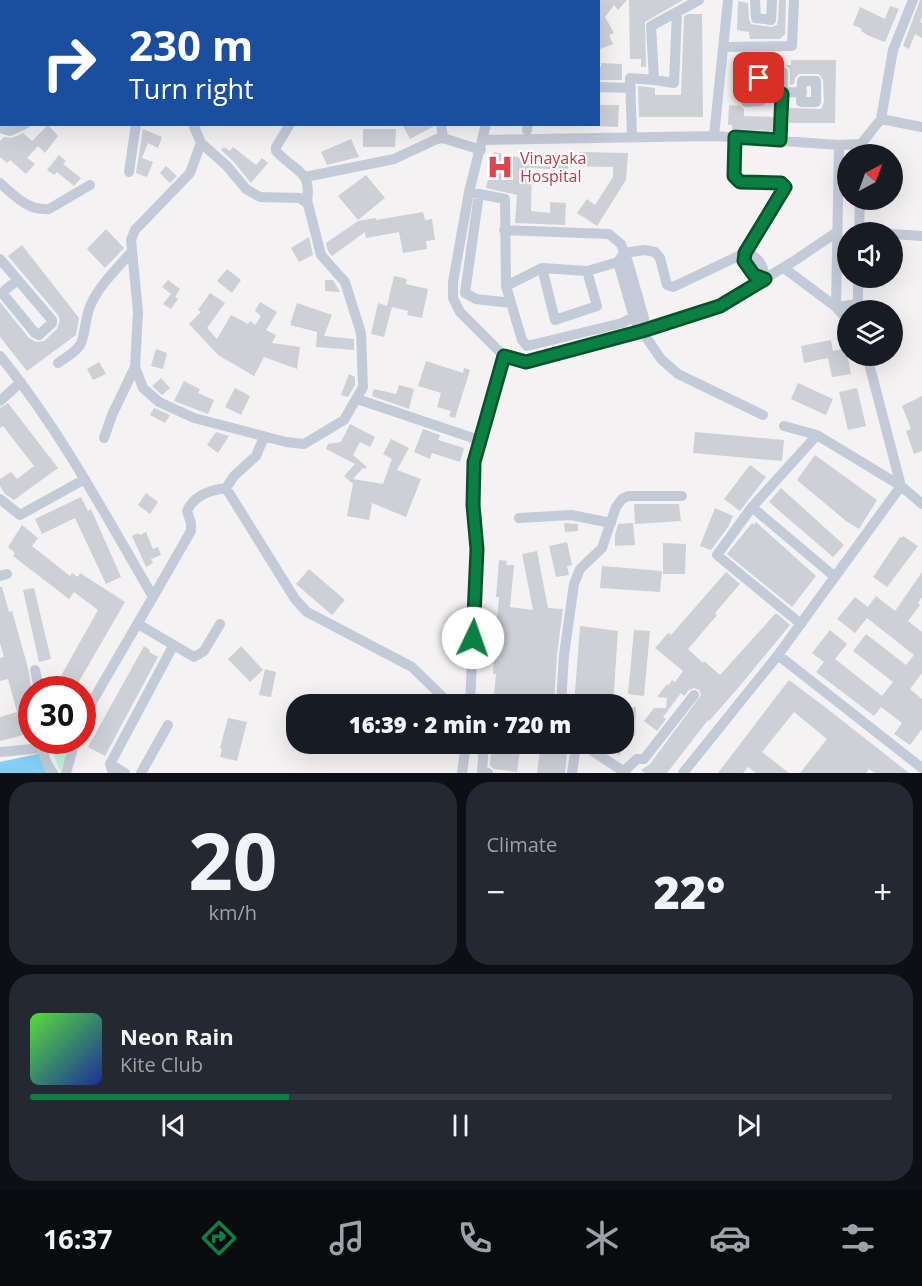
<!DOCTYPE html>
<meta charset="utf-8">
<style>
body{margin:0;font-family:"Open Sans",sans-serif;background:#242831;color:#f1f3f6;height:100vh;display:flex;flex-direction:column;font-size:22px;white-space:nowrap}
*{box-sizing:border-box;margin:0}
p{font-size:20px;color:#9ea1a6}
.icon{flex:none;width:33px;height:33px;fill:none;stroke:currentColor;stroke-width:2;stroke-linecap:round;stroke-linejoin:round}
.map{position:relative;height:773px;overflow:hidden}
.sheet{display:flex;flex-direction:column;gap:9px;padding:9px;background:#0d0f14;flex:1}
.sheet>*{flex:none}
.banner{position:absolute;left:0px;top:0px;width:600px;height:126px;box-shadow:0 6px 24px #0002;background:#1a4fa0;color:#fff;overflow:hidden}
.needle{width:39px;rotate:41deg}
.fabs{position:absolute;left:837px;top:144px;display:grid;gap:12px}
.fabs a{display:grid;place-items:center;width:66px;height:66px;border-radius:50%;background:#171b24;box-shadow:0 6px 24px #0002;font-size:30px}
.speed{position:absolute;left:18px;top:676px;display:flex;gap:12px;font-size:30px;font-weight:700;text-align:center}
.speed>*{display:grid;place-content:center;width:78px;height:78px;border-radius:50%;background:#171b24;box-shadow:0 6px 24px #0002;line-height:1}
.speed .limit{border:9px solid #d22;background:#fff;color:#111}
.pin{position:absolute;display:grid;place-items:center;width:51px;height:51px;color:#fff;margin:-26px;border-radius:12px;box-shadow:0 3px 9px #0006}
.me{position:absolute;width:66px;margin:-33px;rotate:3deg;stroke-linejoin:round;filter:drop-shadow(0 0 4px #0008)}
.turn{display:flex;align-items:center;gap:21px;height:126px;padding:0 30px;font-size:27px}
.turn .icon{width:78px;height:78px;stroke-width:2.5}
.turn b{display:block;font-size:42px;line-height:51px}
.big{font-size:45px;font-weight:800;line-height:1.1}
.sheet .card{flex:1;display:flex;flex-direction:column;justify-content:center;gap:9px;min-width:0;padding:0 21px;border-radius:24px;background:#242831}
.sheet .dial{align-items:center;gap:0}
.dial b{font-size:78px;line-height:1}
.song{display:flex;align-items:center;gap:18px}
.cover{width:72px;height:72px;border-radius:9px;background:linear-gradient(135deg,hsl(110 70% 55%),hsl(230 70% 35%))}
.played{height:6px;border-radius:3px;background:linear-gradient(90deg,#0b8043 30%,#363941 30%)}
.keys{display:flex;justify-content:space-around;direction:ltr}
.heat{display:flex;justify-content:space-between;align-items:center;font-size:33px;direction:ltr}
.sheet .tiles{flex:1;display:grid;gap:9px;grid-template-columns:1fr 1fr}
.card:last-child{grid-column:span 2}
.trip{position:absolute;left:286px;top:694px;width:348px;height:60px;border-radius:24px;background:#171b24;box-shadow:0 6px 24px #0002;font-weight:800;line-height:60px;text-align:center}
.tab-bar{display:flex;height:96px;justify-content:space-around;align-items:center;background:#090b0e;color:#9ea1a6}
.tab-bar .icon{width:42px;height:42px}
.tab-bar .current{color:#0b8043}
.tab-bar b{font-size:27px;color:#f1f3f6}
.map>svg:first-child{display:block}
</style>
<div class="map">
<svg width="922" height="773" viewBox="0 0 922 773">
<rect width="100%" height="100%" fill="#f4f2f2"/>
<path fill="#bdf5da" d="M52,741H72L60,772L50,743Z"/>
<path fill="#85cff6" d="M266,0H398L396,2Z
M42,753L46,773H0V762Z"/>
<path fill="#cdd0d7" d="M598,0H627L618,10L614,5L605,17L614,33L609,35L613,44L598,50Z
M629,0H683L645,22L646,67H641V59H630Z
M779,0H786L785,34L780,39H750L749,32L737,30L738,1L748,3L749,19L751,24L771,27L777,25L778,21Z
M920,0H922V16L920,22L922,23V38L915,34L909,49L903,46Z
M890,6L899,9L885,42L869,36L861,31L862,29L853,25L860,7L885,19Z
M688,14H702L703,117H639L638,86L655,88V95H681L684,16Z
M752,59H773V64L781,65L776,69L775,85H767L766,77L763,72L751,70Z
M791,60H836L835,123H789V108L821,109L824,102L823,80L819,74H799L795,78L794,84L790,85V69L785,65H791Z
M601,63L622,64V80H598V66L601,67Z
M598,105H619L618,127L598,126Z
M729,105L740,106L744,109V116L774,117V131L732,129V125H728Z
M402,124H434V126L410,139Z
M48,125L58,136L45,153L38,146L27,158L35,164L26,174L10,160L7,163L0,157V141L4,137L12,138L23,133L32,141Z
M143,129L162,137L158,148L148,143L142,158L153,162L147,177L136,173Z
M363,129H396L395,147H363Z
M351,139L359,157L327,165L321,152Z
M224,147L230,151L233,147L256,165L262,158L268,163L251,183L233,161L221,150Z
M494,152L522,158L523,153L580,156V152L628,153L626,180L597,226L577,213L587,199L595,205L613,177V167L568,166V170L532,168L531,211L550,213V202L566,203L565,225L515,223L517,195L486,188Z
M59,155L66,161L63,164L81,178L74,186L57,172L54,175L47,170Z
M166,166L177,176L170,183L160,173Z
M366,175L385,198L358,220L338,196Z
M423,212L425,220L432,219L435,240L426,241L427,249L403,253L399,232L366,238L365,232L332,256L328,251L326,243L358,221L376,218V220Z
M106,229L124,248L105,268L87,249Z
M309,237L313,255L299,262L291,248Z
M22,245L79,318L76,335L27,371L0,337V302L29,338L36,342L44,341L57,329L60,320L58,315L8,256Z
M227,269L241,280L232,293L217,281Z
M394,276L407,279L406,284L428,289L422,318L407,315L408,311L392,307L384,337L371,334L378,303L387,306Z
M168,280L180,289L175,297L162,287Z
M325,280H333L340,292L325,291Z
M210,293L225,303L207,328L217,339L231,315L248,324L250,321L255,325L261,316L255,311L260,302L277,312L266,330L276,335L272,343L300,347L297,369L264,357L254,376L218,355L189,324L201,312L198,310Z
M171,294L178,299L171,309L163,304Z
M297,303L332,315L324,336L354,339V350L316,347L317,332L290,325Z
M831,340L833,351L846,348L851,374L832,377L828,358L804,363L801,346Z
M156,349L167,353L163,369L151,366Z
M426,361L463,373L464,368L470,370L455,418L449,416L451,411L437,407L441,393L418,386Z
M99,362L106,374L93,380L87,369Z
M349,374L355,377V385L348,397L341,395Z
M161,378L170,388L162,395L152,386Z
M184,381L200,389L198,393L214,400L208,414L174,401Z
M798,383L833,399L826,415L791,399Z
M399,385L414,389L409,409L372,396L374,389L396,394Z
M235,388L250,396L241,415L225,407Z
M857,388L866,426L848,430L839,392Z
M922,396V451L914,454L906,431L911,429L902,406Z
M8,403L58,468L14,500L5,494L0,486V479L11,472L17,479L34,466L3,426L0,428V408Z
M154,408L170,415L165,423L150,415Z
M350,424L375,437L370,447L360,442L353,455L367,467L365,469L363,468L353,479L383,484L392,459L383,454L391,439L409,448L397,470L421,479L406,517L372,503L369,520L347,516L353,484L344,476L355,464L326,449L328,444L341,442Z
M423,429L440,435L438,440L464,448L460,462L432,453L430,459L414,452Z
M216,432L229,436L218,453L207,445Z
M695,432L784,440L782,461L693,453Z
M815,455L877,500L859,529L846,521L797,480Z
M750,465L766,477L740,511L724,499Z
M781,488L844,545L833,557L769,502Z
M146,493L158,502L150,514L138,505Z
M81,497L88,511L91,509L121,577L106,584L75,518L42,534L35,519Z
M634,504H679L681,521L635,524Z
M715,508L733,516L728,527L711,550L700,546Z
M756,522L816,576L792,607L727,554L752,523L754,525Z
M564,523L578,524V531L565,532Z
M633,523L635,545L615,546V535L618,524Z
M22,525L38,538L32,546L70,576L72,573L78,577L80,573L125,602L74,690H53L98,610L74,592L69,599L13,556L15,553L8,547Z
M146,532L153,549L158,547L161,555L151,559L153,563L146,567L132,536L138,533L140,535Z
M903,536L918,546L887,587L873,577L900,537L902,538Z
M567,542L572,565L567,566L569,575L556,577L549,546Z
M663,543L686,544L685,574H663Z
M537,551L548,608L563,609L557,654L554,705H493L496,674H493L494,654L499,597H496L499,560L507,561L506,565H514L510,607L533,610L522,554Z
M602,566L662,571L660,592L600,588Z
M309,569L345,600L332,615L296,584Z
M726,572L740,584L715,613L717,615L688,649L703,663L704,661L720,675L776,613L790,625L738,688L709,721L708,720L667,773H645L641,770L650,764L701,695L699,690L694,688L689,690L684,696L681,693L663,717L666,719L657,731L644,721L654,708H666L667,698L657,697L667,684L669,685L672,680L675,682L683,671L655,648L668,633L671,635Z
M922,572V597L918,603L920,605L908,621L922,632V673L910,689L922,699V729L910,745L894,734L902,723L881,707L874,716L816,672L824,662L812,653L830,630L847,644L835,659L882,696L893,682L853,651L866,634L906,665L914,655L867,618L855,633L837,619L855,597L868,607L876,596L895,611Z
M0,587H2L9,612L12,611L28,668L32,691V719L27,720L31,733L0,741V717L17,712L8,679L0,681V658L4,657L0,643Z
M34,588L51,659L39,662L23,590Z
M580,626L618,631L613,705H574Z
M634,630L650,631L644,696L628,694Z
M144,646L150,650L149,652L158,657L105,756L88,747Z
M241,646L263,670L250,682L228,659Z
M265,669L276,672L271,697L259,695Z
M789,680L825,707L909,773H875L869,769L866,773H800L827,739L794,712L762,752L789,773H756L748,767L743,773H718Z
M624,707H636L635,735L619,755L605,744H624Z
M228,718L247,722L237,761L220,757L222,749L220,748Z
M491,746L520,750L517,772L494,769L490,766Z
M540,750L567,753L565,773H537Z"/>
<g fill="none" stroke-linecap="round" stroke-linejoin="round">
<path stroke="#c4cbd8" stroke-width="10" d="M227,0L230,2
M266,0L267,2
M755,0L756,18L771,20L772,0
M57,2V0
M206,2L207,0
M396,2L398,0
M427,2L429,0
M506,2V0
M723,47L792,46L794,0
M654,80L674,83L677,12
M802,81H816V102H801Z
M598,87L631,88
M760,93L759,78H746V102L761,101L760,93L802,92
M0,95L2,96
M881,119L922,127
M193,124L201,143L190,173L135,230L131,240L138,312L135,367L143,388L159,402L194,418L286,442L304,444L344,420L363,387L361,333L345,282L321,255L308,204L300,198L260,197L246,189L227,166L201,143
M290,124L276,147V151C296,173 312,169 307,203
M441,124L443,138
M486,124L469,192L453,282V298L460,312L504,356L526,362L642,331L720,306L794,261L837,232
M0,128L10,131L25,124
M527,130L528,124
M714,136L728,0
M632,137L630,78L654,80L651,26L699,0
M736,137L734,176L737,180L781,183L785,187L745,253L673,287L667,285L660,258L655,252L644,250L624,253L618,262L635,321L661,359L678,374L763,415
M483,140L714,136L839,145L861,144
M781,140L783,72
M839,145L836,307L848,321
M861,154V144L881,119L893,50L913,0
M129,172L136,124
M305,177L394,159L437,139L443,138L481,150
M0,183C15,196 28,211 49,209L90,185
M469,192L505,199L506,286L522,340L527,346L622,323L634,317
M479,194L465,293L476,299L511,303
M504,230L609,234L621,244L628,262L644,318L642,331
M859,232L860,200
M892,234L922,236
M745,253C759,256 764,266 765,279L754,275L744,261Z
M0,259L52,320V323L39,335L35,333L3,294L5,290L18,280
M784,268L836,307L857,304
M587,271L618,262
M858,278V310
M506,286L542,268L587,271L597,306L555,320L542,268
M0,356C60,430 105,514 153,597L82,719
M867,356L901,486
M58,363C65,358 75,353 80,345C85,338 85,316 91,304C100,284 118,268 132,251
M357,399L479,440
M0,401L21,382
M784,426L817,435L901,486L922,504
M104,438L112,415L135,367
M226,488L295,599L307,612L412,667L451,705
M0,499L20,515L85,479
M752,507L835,577
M519,518L571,515L611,523
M0,576L7,574
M153,597L191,531V523L187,511C194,495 210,490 226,488L234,476L256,456L264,437
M138,624L194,657L204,651L220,624
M801,624L717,555L752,507L817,435
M778,655L922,768
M35,670L39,690
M470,705L477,549L473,505L474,462L504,356
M561,705L564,655L574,584L580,569L602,548L616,507L622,499L628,496H682
M45,741C41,752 46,764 53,773
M484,744L482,772L488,773
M582,744L626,773
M0,752L43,748
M110,764L125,773
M624,771L637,759H644L694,695
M66,773L75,741
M113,773L110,764L173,646
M141,773L168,725
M462,773L466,744
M572,773L575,753
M683,773L778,655L901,486"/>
</g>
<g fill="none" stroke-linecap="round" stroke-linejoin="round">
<g stroke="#07532c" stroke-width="15">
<path id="route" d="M473,638L477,549L473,505L474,462L504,356L526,362L642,331L720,306L765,279L754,275L744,261L745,253L785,187L781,183L740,182L734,176L735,137L780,140L782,94L760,93L759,78"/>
</g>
<use href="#route" stroke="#0b8043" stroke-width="10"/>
</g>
<defs>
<g id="hospital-bare" transform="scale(2.07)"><path d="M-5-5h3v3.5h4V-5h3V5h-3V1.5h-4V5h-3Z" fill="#e0444e" stroke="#fff" stroke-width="2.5" paint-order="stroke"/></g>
</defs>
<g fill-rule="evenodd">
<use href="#hospital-bare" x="500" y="167"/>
</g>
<g text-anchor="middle" stroke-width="4.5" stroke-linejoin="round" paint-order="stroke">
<g font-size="16" fill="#be3a42" stroke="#fff" text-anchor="start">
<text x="520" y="164">Vinayaka<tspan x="520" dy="18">Hospital</tspan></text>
</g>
</g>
</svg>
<div class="fabs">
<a><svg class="needle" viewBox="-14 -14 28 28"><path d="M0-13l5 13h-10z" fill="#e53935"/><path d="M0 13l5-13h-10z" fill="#9ea1a6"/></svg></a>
<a><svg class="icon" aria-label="sound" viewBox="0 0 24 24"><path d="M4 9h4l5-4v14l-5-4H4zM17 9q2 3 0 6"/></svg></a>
<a><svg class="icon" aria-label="layers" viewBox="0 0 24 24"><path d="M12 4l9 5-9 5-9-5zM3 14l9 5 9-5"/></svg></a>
</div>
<div class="speed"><div class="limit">30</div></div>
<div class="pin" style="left:759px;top:78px;background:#d93025"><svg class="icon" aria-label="arrive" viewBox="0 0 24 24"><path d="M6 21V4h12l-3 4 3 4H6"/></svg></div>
<svg class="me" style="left:473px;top:638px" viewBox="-20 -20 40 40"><circle r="19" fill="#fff"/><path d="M0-13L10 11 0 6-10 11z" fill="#0b8043"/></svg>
<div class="trip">16:39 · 2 min · 720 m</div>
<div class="banner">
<div class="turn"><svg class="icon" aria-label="right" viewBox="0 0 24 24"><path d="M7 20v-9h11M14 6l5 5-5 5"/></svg><div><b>230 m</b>Turn right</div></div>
</div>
</div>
<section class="sheet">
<div class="tiles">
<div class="card dial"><b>20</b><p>km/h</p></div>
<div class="card"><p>Climate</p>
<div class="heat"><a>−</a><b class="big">22°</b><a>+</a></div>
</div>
<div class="card">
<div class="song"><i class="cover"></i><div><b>Neon Rain</b><p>Kite Club</p></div></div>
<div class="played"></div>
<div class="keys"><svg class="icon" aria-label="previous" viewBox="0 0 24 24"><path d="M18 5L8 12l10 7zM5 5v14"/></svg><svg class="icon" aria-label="pause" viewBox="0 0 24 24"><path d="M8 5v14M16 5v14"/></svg><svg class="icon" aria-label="next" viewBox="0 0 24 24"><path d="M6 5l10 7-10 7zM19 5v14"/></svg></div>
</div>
</div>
</section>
<nav class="tab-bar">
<b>16:37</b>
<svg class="icon current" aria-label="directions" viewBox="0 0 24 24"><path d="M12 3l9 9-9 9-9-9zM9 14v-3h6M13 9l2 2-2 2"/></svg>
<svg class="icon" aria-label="music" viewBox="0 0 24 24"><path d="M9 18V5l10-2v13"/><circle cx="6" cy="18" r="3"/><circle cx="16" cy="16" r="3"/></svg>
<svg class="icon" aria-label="phone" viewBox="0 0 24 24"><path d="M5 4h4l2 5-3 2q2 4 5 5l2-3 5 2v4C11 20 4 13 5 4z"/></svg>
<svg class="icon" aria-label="climate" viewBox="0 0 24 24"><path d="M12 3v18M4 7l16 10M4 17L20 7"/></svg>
<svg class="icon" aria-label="car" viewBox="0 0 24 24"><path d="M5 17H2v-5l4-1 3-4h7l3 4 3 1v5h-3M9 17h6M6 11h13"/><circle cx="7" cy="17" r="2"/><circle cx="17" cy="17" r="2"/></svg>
<svg class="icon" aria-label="filters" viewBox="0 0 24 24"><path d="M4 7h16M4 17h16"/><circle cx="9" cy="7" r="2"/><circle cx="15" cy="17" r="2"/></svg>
</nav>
